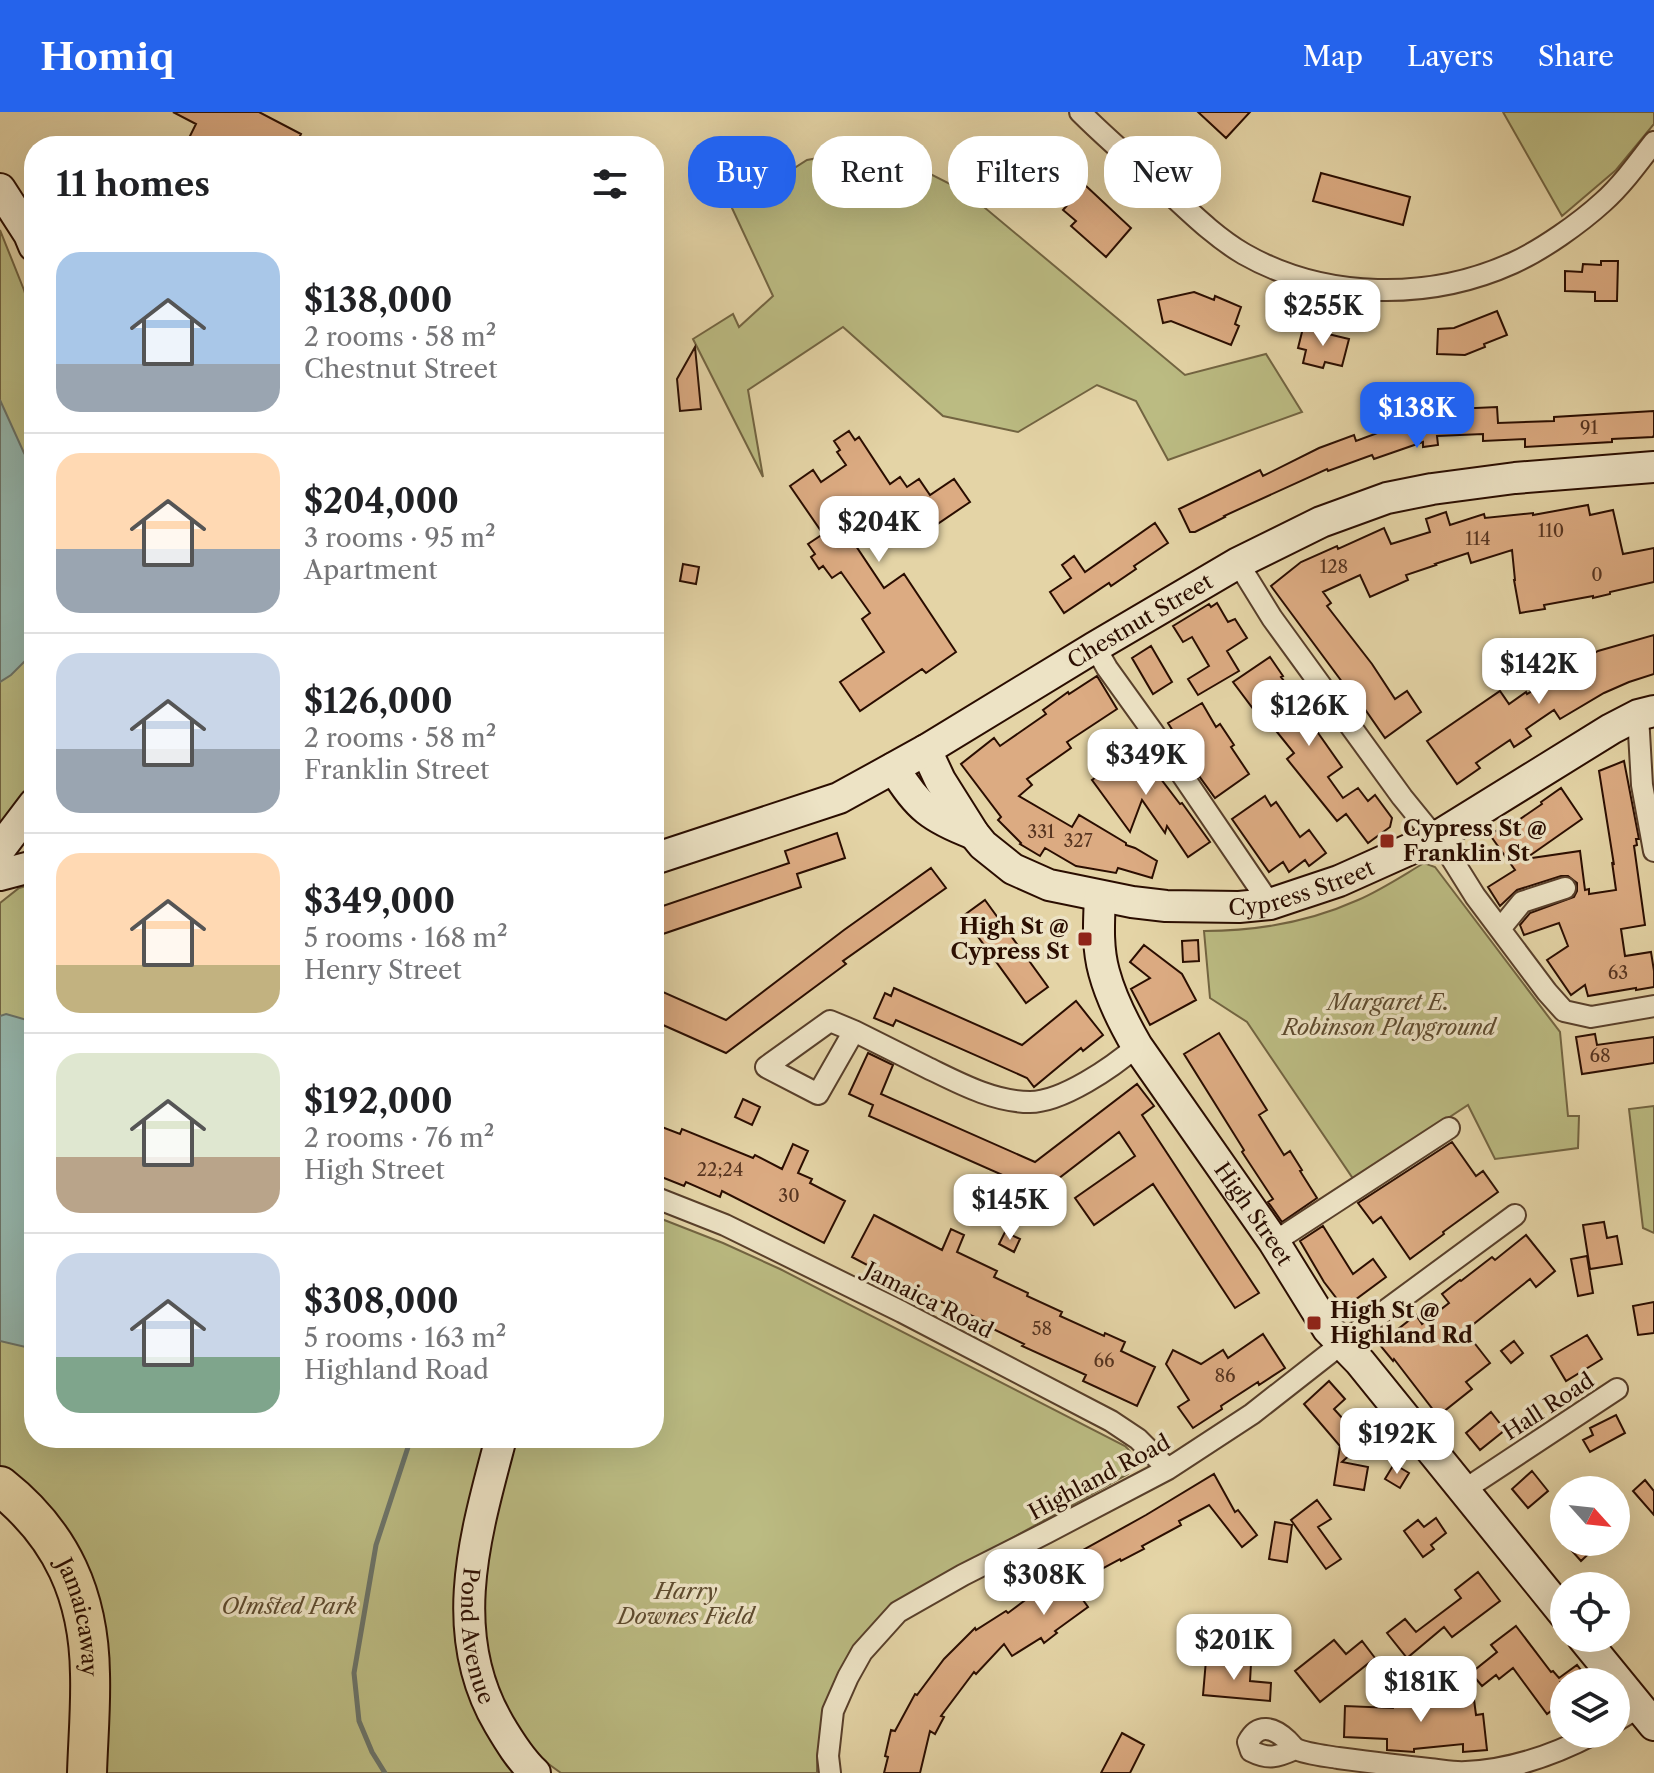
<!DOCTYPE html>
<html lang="en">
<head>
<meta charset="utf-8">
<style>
	body { margin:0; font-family:"Libre Caslon Text",serif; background:#f2f2f2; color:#202124; height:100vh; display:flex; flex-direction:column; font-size:30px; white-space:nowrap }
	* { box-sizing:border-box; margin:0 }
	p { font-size:26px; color:#757577 }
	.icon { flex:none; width:44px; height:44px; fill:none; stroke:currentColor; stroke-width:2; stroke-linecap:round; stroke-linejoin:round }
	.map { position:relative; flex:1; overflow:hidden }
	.drawer { position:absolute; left:24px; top:24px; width:640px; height:1312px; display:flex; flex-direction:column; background:#fff; border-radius:32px; box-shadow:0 8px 32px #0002 }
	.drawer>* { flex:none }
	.hud { position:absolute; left:688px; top:24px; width:760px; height:72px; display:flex; gap:16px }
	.needle { width:52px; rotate:117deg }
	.buttons { position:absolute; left:1550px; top:1364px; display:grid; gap:16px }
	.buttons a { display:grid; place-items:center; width:80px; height:80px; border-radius:50%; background:#fff; box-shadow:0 8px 32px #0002; font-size:40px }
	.price { position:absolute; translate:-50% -68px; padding:0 18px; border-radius:16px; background:#fff; color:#222; font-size:26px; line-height:52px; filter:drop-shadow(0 2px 4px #0008) }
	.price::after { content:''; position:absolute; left:50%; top:48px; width:24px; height:18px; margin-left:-12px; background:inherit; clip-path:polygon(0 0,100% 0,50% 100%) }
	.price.current { background:#2563eb; color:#fff }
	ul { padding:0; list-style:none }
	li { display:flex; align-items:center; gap:24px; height:200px; padding:0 32px }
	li+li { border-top:2px solid #e0e0e0 }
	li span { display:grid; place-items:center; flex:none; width:224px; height:160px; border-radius:24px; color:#555 }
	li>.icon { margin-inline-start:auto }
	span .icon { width:96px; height:96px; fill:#fffc; stroke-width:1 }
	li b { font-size:34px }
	h2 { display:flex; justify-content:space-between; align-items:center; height:96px; padding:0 32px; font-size:34px }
	.tag { padding:0 28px; border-radius:32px; background:#fff; box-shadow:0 8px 32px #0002; font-size:28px; line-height:72px }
	.tag.current { background:#2563eb; color:#fff }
	header { display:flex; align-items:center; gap:48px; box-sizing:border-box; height:112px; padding:0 40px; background:#2563eb; color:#fff }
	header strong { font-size:38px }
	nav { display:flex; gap:44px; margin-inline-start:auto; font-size:28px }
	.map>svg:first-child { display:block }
	.green { fill:#bbbb82; stroke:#726441; stroke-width:2 }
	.water { fill:#96b7ad; stroke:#6b7368; stroke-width:2 }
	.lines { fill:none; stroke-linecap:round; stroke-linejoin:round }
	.stream { stroke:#6b7368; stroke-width:5 }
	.building { fill:#dcab82; stroke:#2a0d00; stroke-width:2 }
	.street-casing { stroke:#583f2a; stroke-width:24 }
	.secondary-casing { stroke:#2a0d00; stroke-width:34 }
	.highway-casing { stroke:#2a0d00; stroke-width:42 }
	.street { stroke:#ede3c5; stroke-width:20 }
	.secondary { stroke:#ede3c5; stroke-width:30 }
	.highway { stroke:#e4d4a6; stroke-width:38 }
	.poi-dot { fill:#8f2418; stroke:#ede3c5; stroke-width:3 }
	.labels { text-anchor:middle; stroke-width:7; stroke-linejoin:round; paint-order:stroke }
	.number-label { font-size:18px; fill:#563420 }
	.street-label { font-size:22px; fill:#2a0d00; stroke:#ede3c5 }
	.poi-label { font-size:22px; font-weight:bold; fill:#2a0d00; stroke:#ede3c5; text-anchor:start }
	.park-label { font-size:22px; font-style:italic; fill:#5d4a2e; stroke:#ede3c5 }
</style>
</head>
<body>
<header>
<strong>Homiq</strong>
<nav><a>Map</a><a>Layers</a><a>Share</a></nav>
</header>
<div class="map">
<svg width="1654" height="1661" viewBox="0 0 1654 1661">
	<rect width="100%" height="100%" fill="#e4d4a6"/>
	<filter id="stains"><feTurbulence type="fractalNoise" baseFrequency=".0025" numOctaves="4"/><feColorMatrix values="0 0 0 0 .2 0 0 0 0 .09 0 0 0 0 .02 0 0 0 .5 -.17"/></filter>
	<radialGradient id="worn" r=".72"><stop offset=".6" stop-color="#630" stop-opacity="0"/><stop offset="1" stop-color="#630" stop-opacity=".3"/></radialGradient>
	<path class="green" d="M1503,0H1654V12L1616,58L1562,104Z
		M877,35L966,80L1185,263L1266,242L1302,300L1168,348L1136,289L1097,273L1018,320L943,304L843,215L748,278L763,365L693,227L733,202L739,215L773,184L732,96L807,48Z
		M0,118L24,178L34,210V666L0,715Z
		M1424,751L1435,755L1560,920L1568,1004H1579L1578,1036L1495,1047L1468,993L1354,1068L1247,910L1210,886L1204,819C1258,819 1309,810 1358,788C1381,778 1402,764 1424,751Z
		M34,772V1326H490L461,1453L520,1661H105L106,1544L0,1357V791L19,776Z
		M1654,994V1121L1643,1116L1629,997Z
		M654,1104L723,1131L780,1157L1125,1334C1135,1343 1135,1351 1128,1362L920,1477L823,1607L817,1646V1661H561L543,1648L527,1631L482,1557L479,1466L514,1326H654Z"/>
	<path class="water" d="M0,288L24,341L34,357V540L11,563L0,570Z
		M6,902L34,910V1237L0,1229V904Z"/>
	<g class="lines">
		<path class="stream" d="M385,1661L372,1640L359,1609L354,1561L376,1433L411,1326"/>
	</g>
	<path class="building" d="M173,0H259L301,22L295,34H185L196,12Z
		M1198,0H1250L1226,26Z
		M1321,61L1410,85L1403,113L1313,89Z
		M1085,73L1131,116L1106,145L1071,114L1076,109L1063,98Z
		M1601,149H1618L1617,189H1595V180L1565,179V159L1582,160L1583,152L1601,153Z
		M1194,180L1214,188L1215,184L1241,195L1235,212L1239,214L1231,233L1171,209L1163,211L1158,188Z
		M1497,199L1507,223L1484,232L1485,235L1465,243L1437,242L1438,217L1454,216Z
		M1303,216L1349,227L1342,254L1325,250L1323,256L1303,251L1306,238L1298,236Z
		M695,235L701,297L680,299L677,267Z
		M1497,295L1498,311L1554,309V305L1654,299V323L1653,325L1612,327V330L1525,335V327L1483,329V322L1437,324L1438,333L1423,335V330L1374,347L1372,343L1328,359L1327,357L1224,404L1225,405L1195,420H1190L1179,397L1260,358L1263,364L1319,336L1354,323L1356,329L1418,306V304L1453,297Z
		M849,319L855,328L859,325L890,372L900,365L907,375L919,367L930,383L954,367L970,390L911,430L882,388L856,406L861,414L848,422L884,476L904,462L956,540L926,561L922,557L860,599L840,570L884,540L862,507L870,501L841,460L832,466L823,454L819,457L811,445L815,442L808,432L823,422L790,374L813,358L821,370L846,353L837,340L840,338L834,329Z
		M1588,393L1590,403L1613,398L1623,442L1654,436V470L1610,480V482L1593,486V484L1544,493L1545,497L1520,501L1514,468H1515L1512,438L1471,451L1468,441L1435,452L1436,453L1406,463L1408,468L1370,485L1360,463L1323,480L1331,491L1327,494L1372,552L1395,587L1407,579L1421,600L1385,626L1362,593L1360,594L1271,474L1301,450L1337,434L1338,437L1384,416L1391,432L1430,420L1426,407L1446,400L1450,413L1484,402L1485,406L1533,401V403Z
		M1155,411L1168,431L1134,454L1136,457L1111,474L1109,471L1064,501L1050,480L1071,466L1062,453L1074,444L1085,460Z
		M683,452L699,455L696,472L680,469Z
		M1217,491L1228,510L1235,507L1247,526L1227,539L1239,559L1198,583L1188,567L1209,554L1192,525L1183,530L1173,514L1209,492L1211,495Z
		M1654,523V562L1629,570L1604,581L1560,607L1554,598L1526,617L1531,624L1514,635L1510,628L1476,651L1480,656L1457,672L1427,629L1500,579L1509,592L1526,580L1527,582L1598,539Z
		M1151,534L1172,570L1153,582L1132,546Z
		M1270,545L1283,564L1281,565L1320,615L1316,618L1342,655L1328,665L1343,686L1358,676L1368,689L1375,683L1392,706L1390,715L1368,731L1346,702L1337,709L1287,647L1294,641L1273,615L1269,618L1233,570Z
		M1097,564L1117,597L1067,630L1071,636L1027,667L1032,673L1019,684L1072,715L1079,703L1126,731V733L1135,736L1157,749L1152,766L1118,756L1116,761L1076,754L1045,736L1040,744L1020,732L1021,731L998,708L1001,705L961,652L994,626L1000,634L1046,602L1043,598L1068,580L1069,582Z
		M1202,591L1216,615L1220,612L1234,633L1231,635L1249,662L1215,686L1181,639L1184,637L1168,611Z
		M1132,629L1180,692L1182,691L1210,730L1188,745L1167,714L1165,721L1142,688L1130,720L1092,668L1102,661L1097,654Z
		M1624,649L1639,727H1636L1637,733L1634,734L1645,813L1621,817L1625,844L1651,840L1654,859V875L1636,878V876L1588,884L1585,873L1571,883L1547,848L1568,834L1559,811L1524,823L1520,813L1530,801L1574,785L1577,779V771L1568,764H1561L1517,778L1500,794L1488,775L1515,758L1490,723L1508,711L1510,714L1542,692L1541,690L1561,676L1582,707L1525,747L1580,739L1585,778L1589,777V782L1616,778L1612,750L1614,753L1599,659Z
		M1265,684L1271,694L1276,690L1300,725L1309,718L1326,741L1309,754L1305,748L1289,760L1283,750L1269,760L1232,707Z
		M837,721L845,746L797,762L801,775L654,825V797L789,751L785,739Z
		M931,756L946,776L843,849L846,852L726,941L654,909V876L726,908L844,818Z
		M985,788L1048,875L1026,891L963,804Z
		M1198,828L1199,849L1183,850L1182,829Z
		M1144,833L1182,862L1196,888L1150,913L1131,877L1150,866L1130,850Z
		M894,876L1022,933L1076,889L1103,923L1083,939L1081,936L1034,975L1027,966L896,908L893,914L874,906L885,881L891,884Z
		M1219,921L1267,998L1259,1003L1284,1043L1290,1039L1302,1058L1300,1059L1317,1086L1282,1110L1268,1090L1273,1087L1242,1040L1244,1038L1184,942Z
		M1595,922L1597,933L1654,925V951L1582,962L1576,925Z
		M868,941L893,953L881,982L1035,1050L1137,972L1154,994L1142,1003L1259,1181L1235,1196L1153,1072L1094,1113L1075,1086L1135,1044L1119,1020L1041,1080L869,1004L873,993L849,982Z
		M743,987L760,995L752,1013L735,1005Z
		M654,1012L680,1022L682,1017L753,1046L755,1043L782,1057L793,1032L808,1039L798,1061L812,1067L810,1071L845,1089L824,1131L722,1079L720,1085L686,1070L684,1074L654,1062Z
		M1452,1030L1476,1064L1483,1059L1498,1080L1443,1120L1444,1122L1410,1147L1381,1105L1373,1111L1358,1091Z
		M874,1103L942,1138L951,1117L964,1123L957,1140L997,1159L994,1165L1028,1181L1027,1184L1062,1200L1060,1204L1104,1224L1105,1221L1125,1230L1121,1239L1155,1255L1137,1294L1083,1269L1086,1263L1022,1234L1024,1232L987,1214L988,1211L907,1174L852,1145Z
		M1604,1110L1607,1126L1617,1124L1622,1152L1590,1157L1583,1113Z
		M1323,1114L1353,1162L1373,1147L1386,1165L1344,1196L1324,1170L1300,1129Z
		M1005,1120L1020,1127L1014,1140L999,1132Z
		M1526,1123L1555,1159L1536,1175L1530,1167L1465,1219L1490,1251L1466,1270L1472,1277L1438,1304L1394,1247L1393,1249L1379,1232L1416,1203L1422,1212L1449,1191L1442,1182L1460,1168L1461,1169L1492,1145L1495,1148Z
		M1587,1144L1593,1181L1578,1184L1571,1147Z
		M1654,1190V1221L1638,1223L1633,1194Z
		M1263,1222L1285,1256L1259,1273L1258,1270L1221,1294L1222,1297L1193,1316L1178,1295L1189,1288L1166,1252L1173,1238L1201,1252L1223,1238L1228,1246Z
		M1587,1223L1602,1247L1566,1269L1551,1244Z
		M1514,1229L1523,1241L1511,1251L1501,1239Z
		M1329,1269L1345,1287L1334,1297L1364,1330L1342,1350L1368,1355L1364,1378L1334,1373L1340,1334L1304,1292Z
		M1491,1300L1505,1318L1480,1338L1466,1321Z
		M1616,1303L1625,1321L1590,1340L1583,1328L1593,1323L1590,1316Z
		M1394,1352L1409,1361L1400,1376L1385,1367Z
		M1532,1359L1548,1379L1528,1396L1512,1377Z
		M1214,1362L1235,1400L1238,1398L1257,1423L1242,1435L1209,1393L1179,1409L1181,1413L1142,1434L1144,1437L1121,1449L1120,1447L1081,1468L1091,1482L1083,1488L1088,1495L1055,1519L1057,1521L1044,1531L1041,1526L1012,1544L1004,1532L976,1562L974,1560L941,1604L944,1605L935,1622L930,1619L920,1661H884L888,1645L885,1644L891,1618L895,1619L915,1582L917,1583L944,1547L975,1516L976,1518L1006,1499L1008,1501L1040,1477L1042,1480L1081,1451L1076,1442L1146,1403Z
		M1645,1368L1654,1379V1403L1633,1379Z
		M1317,1388L1331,1407L1318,1415L1341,1447L1326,1457L1291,1408Z
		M1436,1406L1446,1421L1431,1433L1434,1437L1423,1445L1404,1419L1418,1408L1424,1415Z
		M1275,1410L1292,1413L1287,1450L1269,1447Z
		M1564,1430H1601L1581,1449Z
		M1478,1460L1500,1489L1452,1525L1444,1515L1407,1546L1387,1521L1405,1507L1416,1520L1461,1486L1455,1478Z
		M1516,1514L1551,1560L1553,1559L1559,1566L1577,1553L1590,1570H1561L1564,1574V1589L1547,1602L1513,1556L1499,1567L1496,1563L1482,1574L1471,1561L1497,1540L1491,1533Z
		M1334,1528L1346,1542L1362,1529L1375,1546L1320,1590L1295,1559Z
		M1206,1548L1251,1552L1250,1569L1271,1571L1270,1589L1203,1583Z
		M1473,1580L1476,1603L1483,1602L1487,1638L1463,1640V1632L1414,1637V1640L1387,1638V1627L1344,1625L1345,1594L1393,1596L1394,1591L1422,1593L1421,1585Z
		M1122,1621L1144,1633L1130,1661H1101Z"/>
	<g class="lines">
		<g class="street-casing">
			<path id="street" d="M1080,0C1107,27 1136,52 1165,77C1190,100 1215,125 1244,142C1325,188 1429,189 1513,151C1542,138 1580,111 1603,90C1622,73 1638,51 1654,30
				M1238,451L1272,506L1402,685L1450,744L1475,784L1547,880L1564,899L1591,905L1654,894
				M1095,535L1107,556L1153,620L1270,792
				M1638,603L1642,673L1654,739
				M1500,817L1522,790L1565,776
				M830,909L854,919L818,982L766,955Z
				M854,919C878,931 902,943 926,955C957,970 993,990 1030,990C1062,990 1113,955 1137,934
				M654,1085L725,1113L902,1200L1111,1309L1138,1327L1168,1357
				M1274,1130L1449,1016
				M1464,1378L1617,1277
				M1616,1609L1639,1595
				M1295,1637C1277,1645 1269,1648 1251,1639L1248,1630C1258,1611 1273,1615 1287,1628C1289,1630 1294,1636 1296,1637C1306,1642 1327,1644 1338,1646C1368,1650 1399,1654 1429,1657C1441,1658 1454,1661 1466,1660C1512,1658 1554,1643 1594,1622
				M830,1661L828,1644L833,1599L848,1565L862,1540L898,1500L963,1463L1046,1421L1168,1357L1252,1302L1363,1215L1515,1103"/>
		</g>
		<g class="secondary-casing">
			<g id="secondary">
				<path d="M0,77L29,122L34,134"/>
				<path id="s1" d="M926,638L940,668L974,722L983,733L1013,757L1049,773L1132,790L1166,794L1239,795L1270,792L1339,769L1435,726L1611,617L1638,603L1654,599"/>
				<path d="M894,656C917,695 932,706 974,722"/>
				<path d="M0,737L34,692"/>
				<path id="s2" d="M654,747L839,686L926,638L1095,535L1238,451L1321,410L1387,386L1432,377L1515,366L1654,355"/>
				<path d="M0,763L34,754"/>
				<path id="s3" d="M1100,784C1099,809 1097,835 1104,860C1111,886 1123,910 1137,934L1274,1130L1328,1217L1360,1250L1564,1502"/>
				<path id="s4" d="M501,1326C476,1421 445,1520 499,1612C509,1629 520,1647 535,1661"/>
				<path d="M1583,1526L1654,1613"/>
			</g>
		</g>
		<g class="highway-casing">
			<g id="highway">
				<path id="s5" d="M0,1374C62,1423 89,1484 90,1562C91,1595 88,1628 87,1661"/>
			</g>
		</g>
		<use href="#street" class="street"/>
		<use href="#secondary" class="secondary"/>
		<use href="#highway" class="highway"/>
	</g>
	<g class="poi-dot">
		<rect x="1379" y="721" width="16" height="16" rx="4"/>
		<rect x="1077" y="819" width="16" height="16" rx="4"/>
		<rect x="1306" y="1203" width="16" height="16" rx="4"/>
	</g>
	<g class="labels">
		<g class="number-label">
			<text x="1589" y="322">91</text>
			<text x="1551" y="425">110</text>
			<text x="1478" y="433">114</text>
			<text x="1334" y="461">128</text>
			<text x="1597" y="469">0</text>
			<text x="1041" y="726">331</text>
			<text x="1078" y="735">327</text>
			<text x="1618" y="867">63</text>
			<text x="1600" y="950">68</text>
			<text x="720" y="1064">22;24</text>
			<text x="789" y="1090">30</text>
			<text x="1042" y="1223">58</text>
			<text x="1104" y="1255">66</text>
			<text x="1225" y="1270">86</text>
		</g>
		<g class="street-label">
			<text dy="8" stroke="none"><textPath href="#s2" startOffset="544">Chestnut Street</textPath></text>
			<text dy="8" stroke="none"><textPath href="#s1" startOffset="446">Cypress Street</textPath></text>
			<text dy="8" stroke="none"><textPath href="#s3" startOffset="362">High Street</textPath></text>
			<text transform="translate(929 1188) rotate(27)" y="8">Jamaica Road</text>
			<text transform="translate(1548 1294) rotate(-33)" y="8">Hall Road</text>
			<text transform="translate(1099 1365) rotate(-28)" y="8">Highland Road</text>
			<text dy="8" stroke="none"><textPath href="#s5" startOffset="158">Jamaicaway</textPath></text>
			<text dy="8" stroke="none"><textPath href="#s4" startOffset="202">Pond Avenue</textPath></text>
		</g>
		<g class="poi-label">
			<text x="1403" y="724">Cypress St @<tspan x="1403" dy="25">Franklin St</tspan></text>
			<text x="1069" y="822" text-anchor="end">High St @<tspan x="1069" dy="25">Cypress St</tspan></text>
			<text x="1330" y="1206">High St @<tspan x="1330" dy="25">Highland Rd</tspan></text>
		</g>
		<g class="park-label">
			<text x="1389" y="898">Margaret E.<tspan x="1389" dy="25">Robinson Playground</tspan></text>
			<text x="686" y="1487">Harry<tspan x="686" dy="25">Downes Field</tspan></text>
			<text x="289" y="1502">Olmsted Park</text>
		</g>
	</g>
	<rect width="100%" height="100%" filter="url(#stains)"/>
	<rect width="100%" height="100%" fill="url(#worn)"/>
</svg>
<div class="buttons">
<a><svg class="needle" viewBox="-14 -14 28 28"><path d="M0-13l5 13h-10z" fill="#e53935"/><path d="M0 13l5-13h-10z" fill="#757577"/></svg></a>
<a><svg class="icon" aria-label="locate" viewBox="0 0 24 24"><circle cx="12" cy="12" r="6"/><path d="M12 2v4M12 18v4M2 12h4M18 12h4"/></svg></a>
<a><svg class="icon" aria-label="layers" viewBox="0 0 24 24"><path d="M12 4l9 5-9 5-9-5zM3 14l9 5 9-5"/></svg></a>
</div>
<b class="price" style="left:1323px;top:236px">$255K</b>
<b class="price current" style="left:1417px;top:338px">$138K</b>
<b class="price" style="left:879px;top:452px">$204K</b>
<b class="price" style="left:1539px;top:594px">$142K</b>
<b class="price" style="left:1309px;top:636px">$126K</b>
<b class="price" style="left:1146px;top:685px">$349K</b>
<b class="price" style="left:1010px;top:1130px">$145K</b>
<b class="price" style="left:1397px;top:1364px">$192K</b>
<b class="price" style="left:1044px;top:1505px">$308K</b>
<b class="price" style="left:1234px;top:1570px">$201K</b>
<b class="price" style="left:1421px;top:1612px">$181K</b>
<div class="hud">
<a class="tag current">Buy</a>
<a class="tag">Rent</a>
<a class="tag">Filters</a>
<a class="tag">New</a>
</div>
<section class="drawer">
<h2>11 homes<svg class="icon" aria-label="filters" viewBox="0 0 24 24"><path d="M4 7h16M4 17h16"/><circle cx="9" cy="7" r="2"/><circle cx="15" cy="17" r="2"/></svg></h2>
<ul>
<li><span style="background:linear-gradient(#a9c7e8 70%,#9aa5b1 0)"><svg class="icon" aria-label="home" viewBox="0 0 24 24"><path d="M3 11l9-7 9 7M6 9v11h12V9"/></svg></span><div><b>$138,000</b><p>2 rooms · 58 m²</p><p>Chestnut Street</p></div></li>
<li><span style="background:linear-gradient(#ffd9b3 60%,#9aa5b1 0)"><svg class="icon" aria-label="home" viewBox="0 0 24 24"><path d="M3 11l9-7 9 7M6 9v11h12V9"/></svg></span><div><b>$204,000</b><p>3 rooms · 95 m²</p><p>Apartment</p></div></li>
<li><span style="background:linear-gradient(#c9d6e8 60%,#9aa5b1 0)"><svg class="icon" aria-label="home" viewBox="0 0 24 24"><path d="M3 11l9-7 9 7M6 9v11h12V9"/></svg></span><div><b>$126,000</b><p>2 rooms · 58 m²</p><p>Franklin Street</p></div></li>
<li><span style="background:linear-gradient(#ffd9b3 70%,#c2b280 0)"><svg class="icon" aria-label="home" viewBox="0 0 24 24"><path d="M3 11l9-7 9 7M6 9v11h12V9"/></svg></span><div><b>$349,000</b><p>5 rooms · 168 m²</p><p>Henry Street</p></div></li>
<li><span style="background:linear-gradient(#dfe7d0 65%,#b9a48a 0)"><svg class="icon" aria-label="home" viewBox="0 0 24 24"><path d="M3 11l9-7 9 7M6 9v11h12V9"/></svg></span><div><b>$192,000</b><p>2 rooms · 76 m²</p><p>High Street</p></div></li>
<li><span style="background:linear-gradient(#c9d6e8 65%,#7fa58c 0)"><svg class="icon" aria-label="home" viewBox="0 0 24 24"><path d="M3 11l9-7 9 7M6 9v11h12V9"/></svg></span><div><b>$308,000</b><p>5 rooms · 163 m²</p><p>Highland Road</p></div></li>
</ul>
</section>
</div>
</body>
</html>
